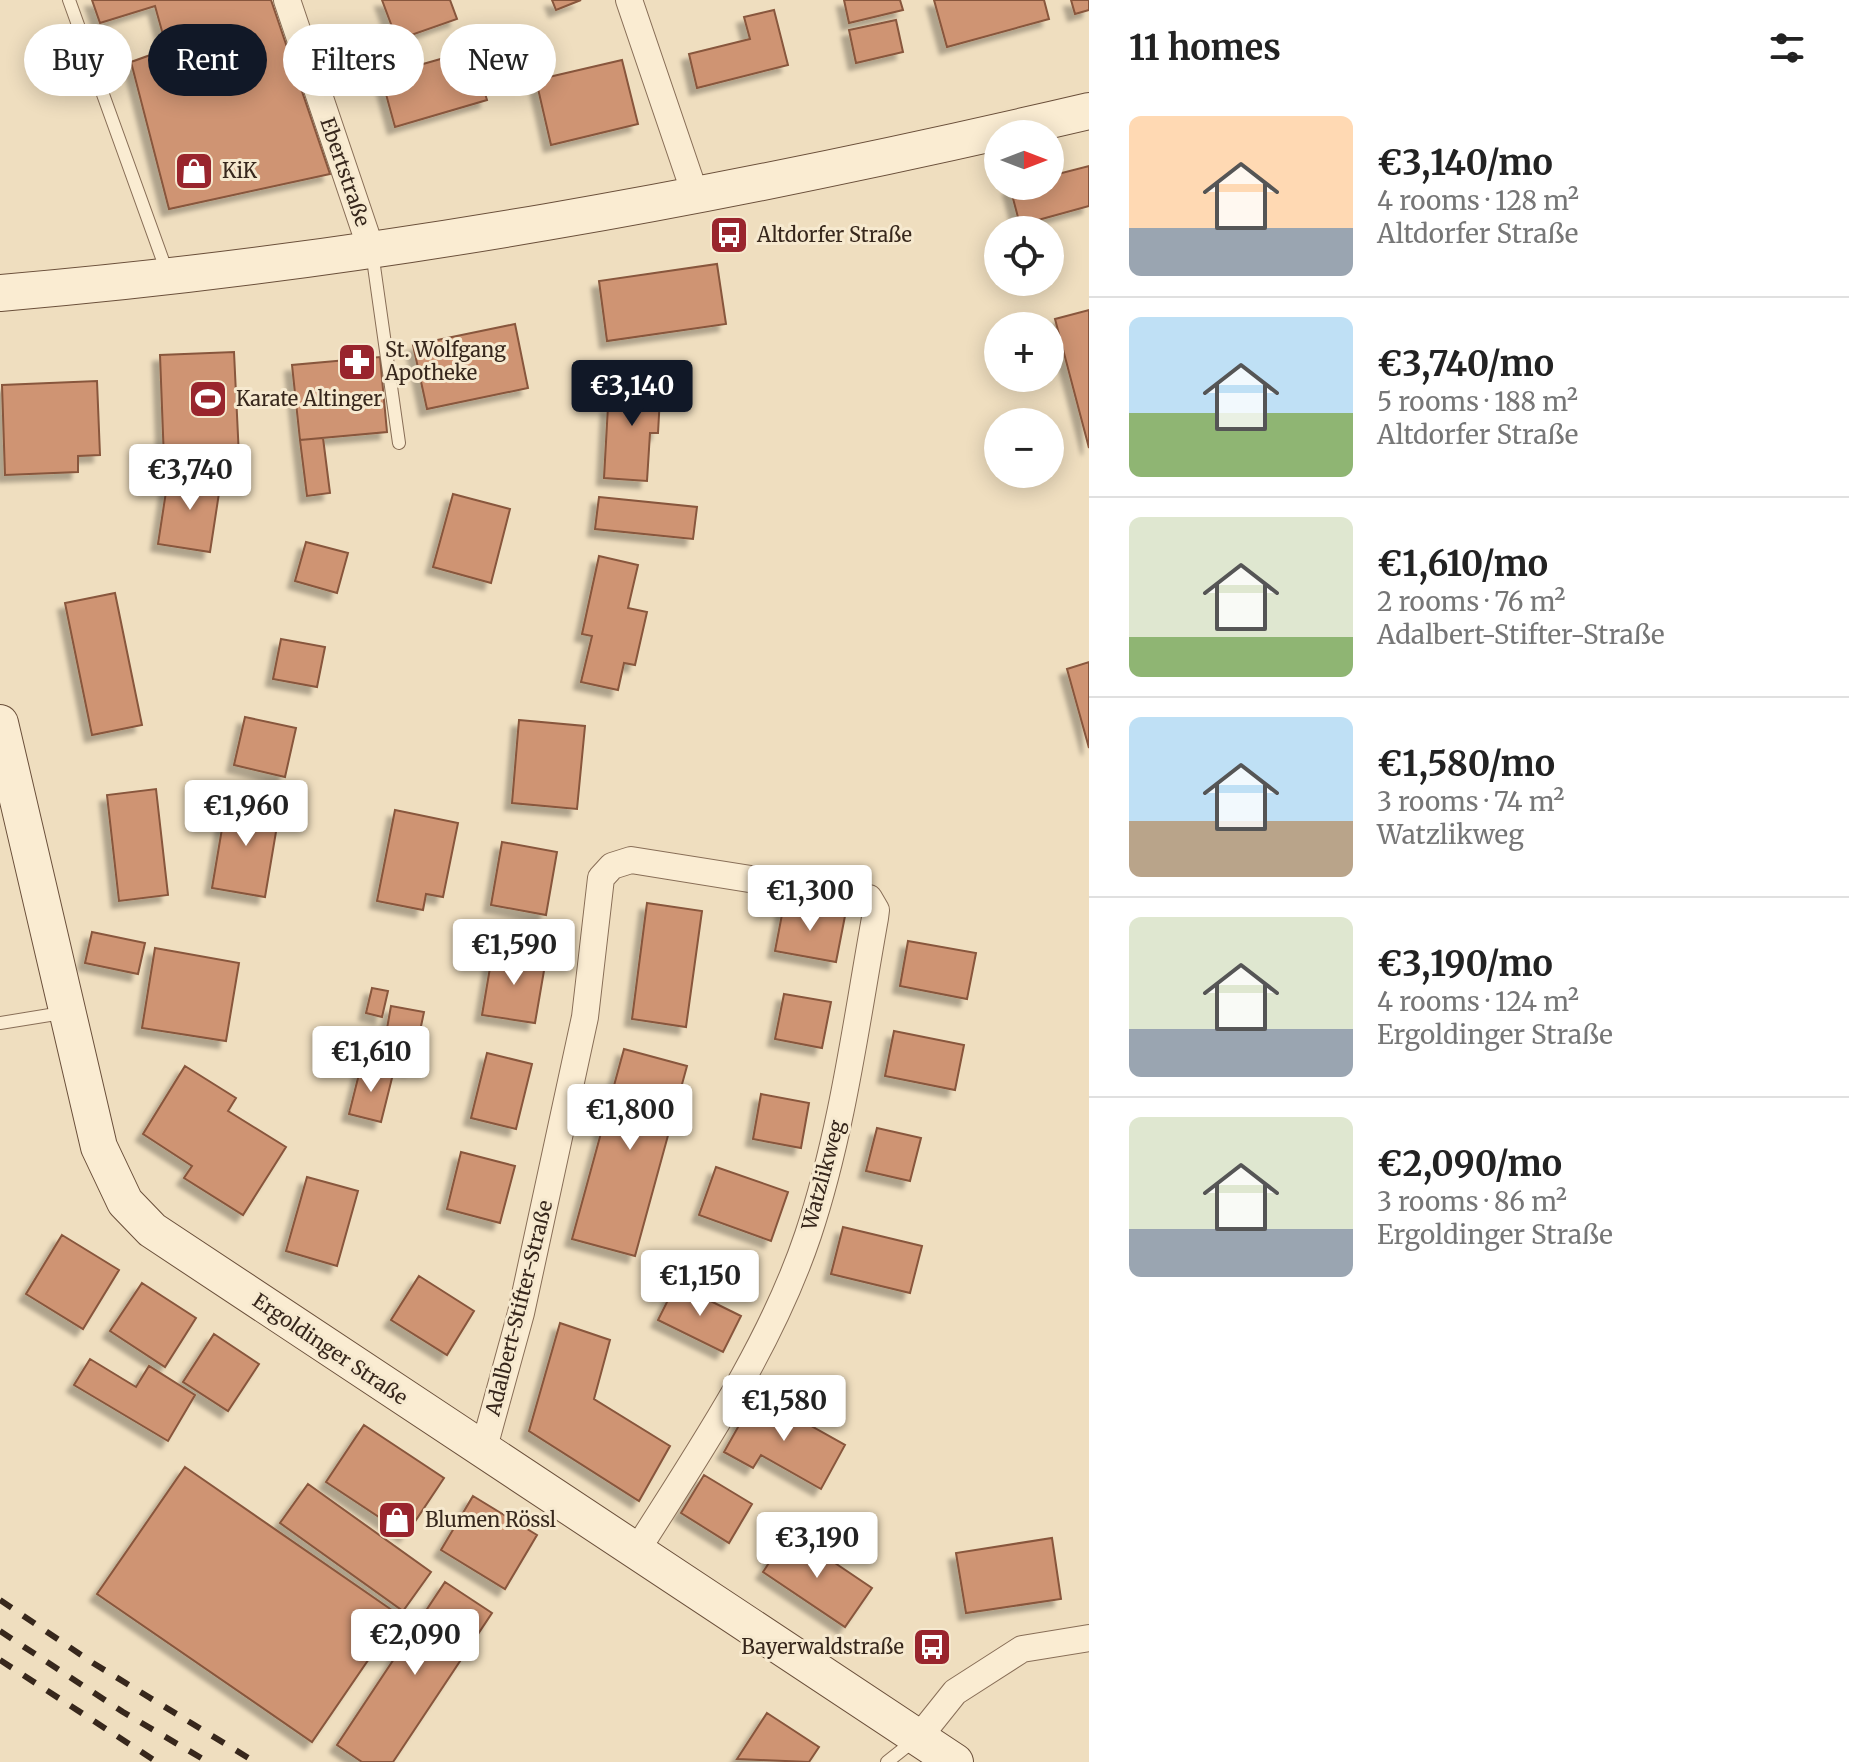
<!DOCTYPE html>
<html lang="en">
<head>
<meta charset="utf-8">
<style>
	body { margin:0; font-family:Merriweather,serif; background:#f2f2f2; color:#222; height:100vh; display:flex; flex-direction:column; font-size:30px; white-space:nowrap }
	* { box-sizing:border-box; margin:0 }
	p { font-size:26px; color:#767676 }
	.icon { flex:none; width:44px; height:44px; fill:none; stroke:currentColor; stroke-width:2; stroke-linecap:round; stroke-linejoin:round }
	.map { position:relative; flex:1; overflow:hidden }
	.side { display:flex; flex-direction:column; background:#fff; width:760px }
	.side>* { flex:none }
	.guide { position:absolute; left:24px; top:24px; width:760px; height:72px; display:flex; gap:16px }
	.needle { width:52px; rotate:90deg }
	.tools { position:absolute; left:984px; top:120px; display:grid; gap:16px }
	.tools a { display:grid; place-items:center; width:80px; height:80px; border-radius:50%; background:#fff; box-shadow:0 4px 20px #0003; font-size:40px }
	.price { position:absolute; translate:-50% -68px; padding:0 18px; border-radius:8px; background:#fff; color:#222; font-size:26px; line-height:52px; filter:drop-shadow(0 2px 4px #0008) }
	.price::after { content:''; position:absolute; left:50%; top:48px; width:24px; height:18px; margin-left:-12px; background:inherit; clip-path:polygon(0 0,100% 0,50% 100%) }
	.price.active { background:#111827; color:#fff }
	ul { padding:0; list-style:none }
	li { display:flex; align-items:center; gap:24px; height:200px; padding:0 40px }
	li+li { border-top:2px solid #e0e0e0 }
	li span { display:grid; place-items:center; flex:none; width:224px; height:160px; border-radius:12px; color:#555 }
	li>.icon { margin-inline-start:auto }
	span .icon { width:96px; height:96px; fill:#fffc; stroke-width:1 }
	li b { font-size:34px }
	h2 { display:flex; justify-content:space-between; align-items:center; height:96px; padding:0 40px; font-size:34px }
	.tag { padding:0 28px; border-radius:36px; background:#fff; box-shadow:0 4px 20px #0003; font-size:28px; line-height:72px }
	.tag.active { background:#111827; color:#fff }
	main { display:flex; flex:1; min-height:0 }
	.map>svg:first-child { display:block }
	.building { fill:#cf9473; stroke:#88563c; stroke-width:2; filter:url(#shadow) }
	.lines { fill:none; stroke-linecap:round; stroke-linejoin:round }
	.service-casing { stroke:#886e57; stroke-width:14 }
	.minor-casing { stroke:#886e57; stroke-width:28 }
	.secondary-casing { stroke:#6a4f3a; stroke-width:38 }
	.service { stroke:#faecd2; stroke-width:12 }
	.minor { stroke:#faecd2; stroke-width:26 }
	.secondary { stroke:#faecd2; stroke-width:36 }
	.rail { stroke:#37271c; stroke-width:6; stroke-dasharray:14 14; stroke-linecap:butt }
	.labels { text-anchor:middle; stroke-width:6; stroke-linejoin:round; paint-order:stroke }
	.poi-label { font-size:20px; fill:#37271c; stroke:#f6e9cf; text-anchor:start }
	.street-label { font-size:20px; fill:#37271c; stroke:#f6e9cf }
</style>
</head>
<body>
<main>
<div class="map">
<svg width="1089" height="1762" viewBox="0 0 1089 1762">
	<defs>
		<filter id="shadow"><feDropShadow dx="-7" dy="7" stdDeviation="2" flood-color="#0004"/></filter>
	</defs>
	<rect width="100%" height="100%" fill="#efdebf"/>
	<path class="building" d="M92,0H271L330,174L169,209L131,62L167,49L155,6L100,23Z
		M382,0H450L457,19L397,40Z
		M552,0H581L556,10Z
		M844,0H900L903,10L849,23Z
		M934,0H1044L1049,19L947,47Z
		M1071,0H1089V10L1075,14Z
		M774,10L788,65L697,88L689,54L750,39L744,17Z
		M896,20L903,52L856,63L849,30Z
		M472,50L487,100L395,127L381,76Z
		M622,60L638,124L551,145L536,80Z
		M1089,166V206L1020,225L1010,187L1050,186V176Z
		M717,264L726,324L607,341L599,281Z
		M1089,310V448L1055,319Z
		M515,324L528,388L427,409L413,345Z
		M234,352L239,457L164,460L160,355Z
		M380,357L387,432L300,440L292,365Z
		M618,376L661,379L658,433H650L647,481L604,478L608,406L616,407Z
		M97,381L100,455L78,456V472L5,475L2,385Z
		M323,438L330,493L307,496L300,440Z
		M169,472L221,480L210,552L158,544Z
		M453,494L510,509L491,583L433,567Z
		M599,497L697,507L693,539L595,529Z
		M306,542L348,553L337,593L295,581Z
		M599,556L638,565L628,608L647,612L635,665L624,663L618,690L581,682L592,636L582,634Z
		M115,593L142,725L92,735L65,603Z
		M281,639L325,647L317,687L273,679Z
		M1089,662V748L1067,669Z
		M245,717L296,728L285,777L234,765Z
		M519,720L585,726L577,809L512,803Z
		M156,789L168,895L119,901L107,795Z
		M227,799L280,808L265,897L212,888Z
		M395,810L458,823L443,897L426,894L423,910L377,901Z
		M502,842L557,852L546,915L491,905Z
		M647,903L702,911L686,1027L632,1019Z
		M784,904L845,916L836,962L775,951Z
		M92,932L145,943L138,974L85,963Z
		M908,941L976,953L967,999L900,986Z
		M155,948L239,963L226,1041L142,1028Z
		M493,950L546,959L535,1023L482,1015Z
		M372,988L388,991L382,1017L366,1013Z
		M784,994L831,1002L822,1048L775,1039Z
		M391,1006L424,1012L412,1069L381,1062Z
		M894,1031L964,1045L955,1090L885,1076Z
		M624,1049L687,1066L635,1256L572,1239Z
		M487,1053L532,1064L516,1129L471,1118Z
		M185,1066L236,1098L228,1111L286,1147L243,1215L184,1178L192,1166L143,1134Z
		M361,1066L393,1074L381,1122L349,1114Z
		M761,1094L809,1103L801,1148L753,1139Z
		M877,1128L921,1138L910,1181L866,1171Z
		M461,1152L515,1166L500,1223L447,1209Z
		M716,1167L788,1192L771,1241L699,1215Z
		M307,1177L358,1191L337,1266L286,1251Z
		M843,1227L922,1246L910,1293L831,1274Z
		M62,1235L119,1270L83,1329L26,1294Z
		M419,1276L474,1311L447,1355L391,1320Z
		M142,1283L196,1318L165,1367L110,1331Z
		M676,1284L741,1316L723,1352L658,1320Z
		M560,1323L610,1340L594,1399L670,1446L639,1501L529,1431Z
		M214,1334L259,1364L228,1411L183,1382Z
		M90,1359L136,1387L149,1366L195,1395L168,1441L74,1385Z
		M756,1395L845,1445L821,1489L761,1455L753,1468L724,1452Z
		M364,1425L444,1478L406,1535L326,1482Z
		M185,1467L399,1615L312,1742L97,1594Z
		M704,1475L752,1504L729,1543L681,1513Z
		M308,1484L431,1572L403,1611L280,1523Z
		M473,1496L537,1535L505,1589L441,1550Z
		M789,1532L872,1588L845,1627L763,1572Z
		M1052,1538L1061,1599L966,1613L956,1553Z
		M445,1582L492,1613L393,1762H362L337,1745Z
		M767,1713L819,1747L809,1762L737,1759Z"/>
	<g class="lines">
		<g class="service-casing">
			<path id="service" d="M69,0L167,272
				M372,252L399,443
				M0,1023L62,1013
				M887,1762L916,1739"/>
		</g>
		<g class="minor-casing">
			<path id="minor" d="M287,0L372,252
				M629,0L695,194
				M483,1451L521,1313L585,1017L601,878L612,866L631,860L869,898L876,910L875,918C856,1024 842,1133 808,1235C770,1348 700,1450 637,1550
				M919,1737L955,1692L1022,1649L1089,1638"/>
		</g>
		<g class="secondary-casing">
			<path id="secondary" d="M0,293C367,262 730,195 1089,111
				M0,723L99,1147L125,1202L152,1230L955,1762"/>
		</g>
		<use href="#service" class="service"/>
		<use href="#minor" class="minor"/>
		<use href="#secondary" class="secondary"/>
		<path class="rail" d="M0,1600L93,1663L255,1762
			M0,1631L123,1712L208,1762
			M0,1660L157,1762"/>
	</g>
	<defs>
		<g id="shop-square" transform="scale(2)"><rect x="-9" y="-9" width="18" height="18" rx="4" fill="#99252d" stroke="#f6e9cf"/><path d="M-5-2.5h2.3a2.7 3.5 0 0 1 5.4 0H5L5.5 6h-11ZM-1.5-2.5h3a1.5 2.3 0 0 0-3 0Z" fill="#fff"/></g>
		<g id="bus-square" transform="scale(2)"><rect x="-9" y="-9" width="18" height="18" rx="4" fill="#99252d" stroke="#f6e9cf"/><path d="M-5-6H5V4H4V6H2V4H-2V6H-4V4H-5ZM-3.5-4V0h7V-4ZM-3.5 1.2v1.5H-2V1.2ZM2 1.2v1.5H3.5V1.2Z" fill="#fff"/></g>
		<g id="pharmacy-square" transform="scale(2)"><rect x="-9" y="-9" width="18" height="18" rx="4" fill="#99252d" stroke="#f6e9cf"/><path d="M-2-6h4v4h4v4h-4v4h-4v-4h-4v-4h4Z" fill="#fff"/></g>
		<g id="stadium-square" transform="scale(2)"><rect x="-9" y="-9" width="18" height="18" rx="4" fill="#99252d" stroke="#f6e9cf"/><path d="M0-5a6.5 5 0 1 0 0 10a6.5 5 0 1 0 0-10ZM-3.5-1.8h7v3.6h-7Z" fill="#fff"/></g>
	</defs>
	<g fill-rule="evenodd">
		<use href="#shop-square" x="194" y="171"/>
		<use href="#bus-square" x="729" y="235"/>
		<use href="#pharmacy-square" x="357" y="362"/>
		<use href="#stadium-square" x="208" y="399"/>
		<use href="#shop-square" x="397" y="1520"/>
		<use href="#bus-square" x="932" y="1647"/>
	</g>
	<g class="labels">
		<g class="poi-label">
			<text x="222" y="178">KiK</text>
			<text x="757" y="242">Altdorfer Straße</text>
			<text x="385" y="357">St. Wolfgang<tspan x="385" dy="23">Apotheke</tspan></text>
			<text x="236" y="406">Karate Altinger</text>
			<text x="425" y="1527">Blumen Rössl</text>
			<text x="904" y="1654" text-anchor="end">Bayerwaldstraße</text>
		</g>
		<g class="street-label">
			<text transform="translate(345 172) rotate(71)" y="7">Ebertstraße</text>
			<text transform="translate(823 1175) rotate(-75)" y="7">Watzlikweg</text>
			<text transform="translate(519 1308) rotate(-76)" y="7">Adalbert-Stifter-Straße</text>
			<text transform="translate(330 1349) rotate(34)" y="7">Ergoldinger Straße</text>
		</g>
	</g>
</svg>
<div class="tools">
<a><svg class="needle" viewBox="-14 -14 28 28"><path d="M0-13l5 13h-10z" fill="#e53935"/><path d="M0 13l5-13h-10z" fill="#767676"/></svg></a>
<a><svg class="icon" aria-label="locate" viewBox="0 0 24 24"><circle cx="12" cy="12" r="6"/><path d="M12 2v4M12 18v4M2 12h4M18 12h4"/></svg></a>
<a>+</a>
<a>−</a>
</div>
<b class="price active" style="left:632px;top:428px">€3,140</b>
<b class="price" style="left:190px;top:512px">€3,740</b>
<b class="price" style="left:246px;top:848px">€1,960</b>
<b class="price" style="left:810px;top:933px">€1,300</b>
<b class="price" style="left:514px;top:987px">€1,590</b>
<b class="price" style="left:371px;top:1094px">€1,610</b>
<b class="price" style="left:630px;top:1152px">€1,800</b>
<b class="price" style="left:700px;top:1318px">€1,150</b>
<b class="price" style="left:784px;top:1443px">€1,580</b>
<b class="price" style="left:817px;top:1580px">€3,190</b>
<b class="price" style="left:415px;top:1677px">€2,090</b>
<div class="guide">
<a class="tag">Buy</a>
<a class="tag active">Rent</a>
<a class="tag">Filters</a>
<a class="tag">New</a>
</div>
</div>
<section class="side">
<h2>11 homes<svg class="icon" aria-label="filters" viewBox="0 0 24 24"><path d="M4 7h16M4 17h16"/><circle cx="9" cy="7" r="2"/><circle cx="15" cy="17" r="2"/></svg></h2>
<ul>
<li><span style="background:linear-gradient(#ffd9b3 70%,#9aa5b1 0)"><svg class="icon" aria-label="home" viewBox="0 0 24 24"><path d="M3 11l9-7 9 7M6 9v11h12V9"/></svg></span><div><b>€3,140/mo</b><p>4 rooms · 128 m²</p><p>Altdorfer Straße</p></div></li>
<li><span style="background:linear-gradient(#bfe0f5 60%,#8fb573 0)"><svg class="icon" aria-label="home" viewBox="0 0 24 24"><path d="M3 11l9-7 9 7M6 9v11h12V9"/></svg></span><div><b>€3,740/mo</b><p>5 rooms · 188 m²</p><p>Altdorfer Straße</p></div></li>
<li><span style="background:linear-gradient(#dfe7d0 75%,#8fb573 0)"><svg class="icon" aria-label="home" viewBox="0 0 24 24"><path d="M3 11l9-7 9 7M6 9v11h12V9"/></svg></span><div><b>€1,610/mo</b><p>2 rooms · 76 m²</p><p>Adalbert-Stifter-Straße</p></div></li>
<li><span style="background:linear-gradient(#bfe0f5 65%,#b9a48a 0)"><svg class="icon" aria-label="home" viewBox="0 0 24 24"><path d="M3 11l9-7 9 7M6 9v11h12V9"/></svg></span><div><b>€1,580/mo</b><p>3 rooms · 74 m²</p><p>Watzlikweg</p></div></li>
<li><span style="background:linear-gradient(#dfe7d0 70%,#9aa5b1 0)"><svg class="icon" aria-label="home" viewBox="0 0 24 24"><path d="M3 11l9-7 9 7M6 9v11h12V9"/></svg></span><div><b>€3,190/mo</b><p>4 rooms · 124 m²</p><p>Ergoldinger Straße</p></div></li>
<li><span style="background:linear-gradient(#dfe7d0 70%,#9aa5b1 0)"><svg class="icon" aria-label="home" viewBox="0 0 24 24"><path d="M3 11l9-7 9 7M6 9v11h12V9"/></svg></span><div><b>€2,090/mo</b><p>3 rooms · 86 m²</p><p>Ergoldinger Straße</p></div></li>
</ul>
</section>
</main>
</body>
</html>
